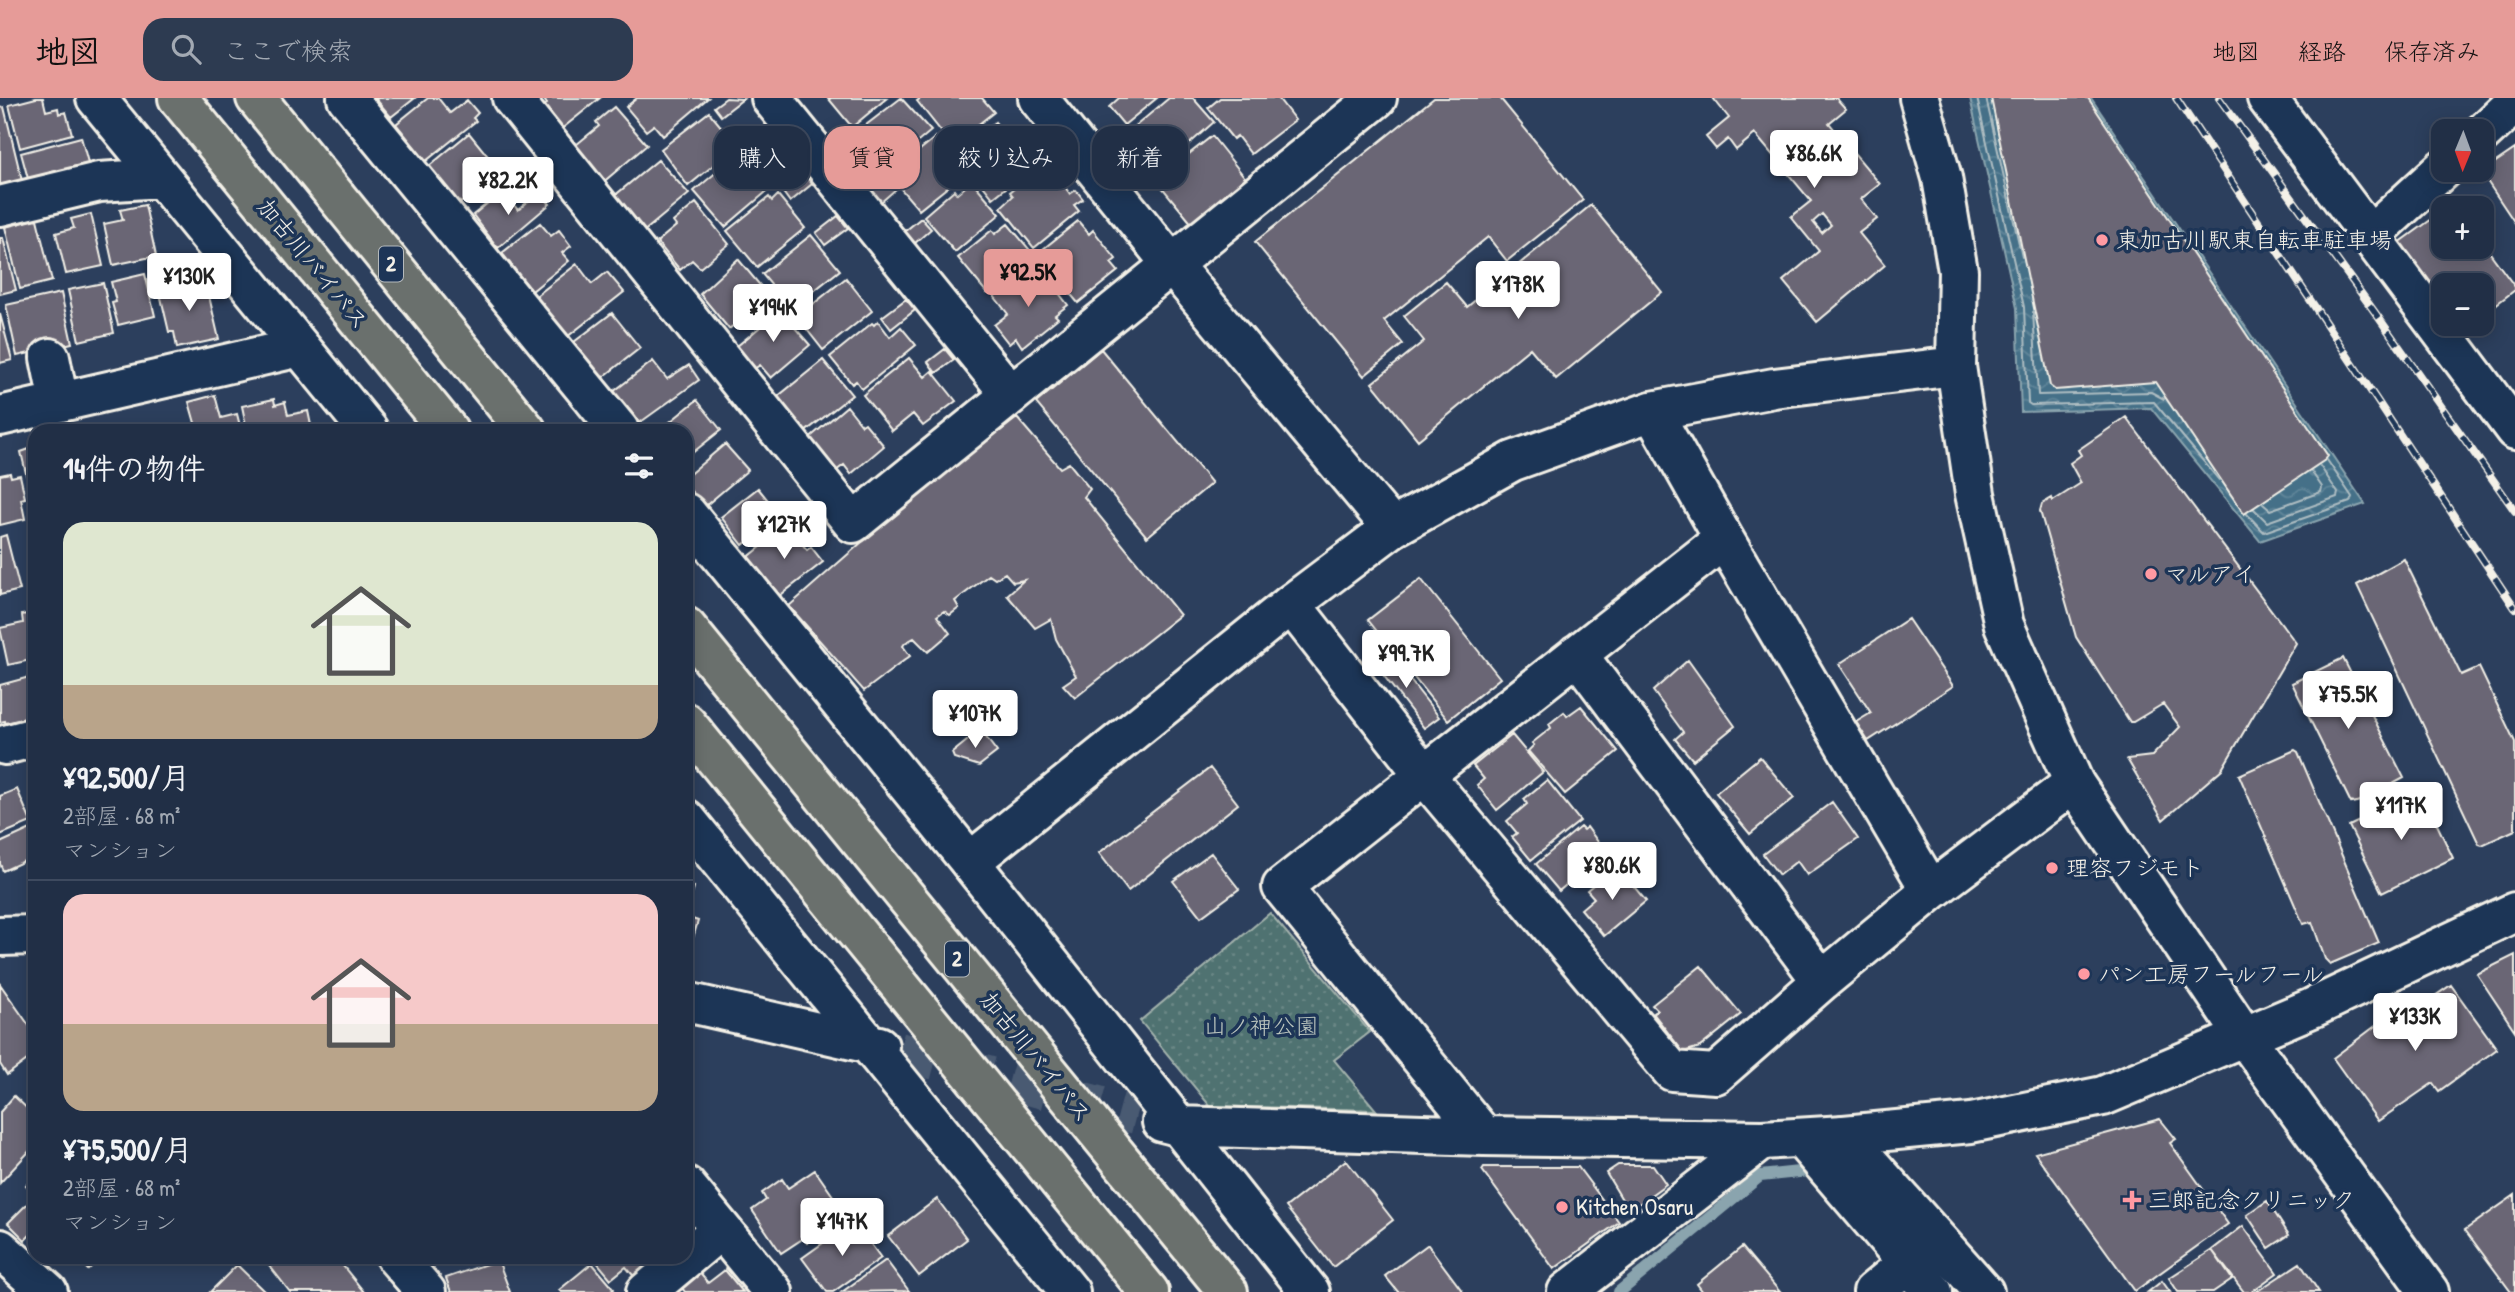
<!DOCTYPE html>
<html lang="ja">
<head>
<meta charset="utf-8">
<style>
	body { margin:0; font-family:"Patrick Hand","Klee One",sans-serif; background:#2d3b51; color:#f1f3f6; height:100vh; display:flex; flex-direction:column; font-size:26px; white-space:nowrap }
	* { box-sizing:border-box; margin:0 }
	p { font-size:23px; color:#a2a9b3 }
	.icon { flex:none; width:38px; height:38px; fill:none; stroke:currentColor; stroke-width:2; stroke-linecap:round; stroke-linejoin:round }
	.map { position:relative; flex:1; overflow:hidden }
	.panel { position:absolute; left:28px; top:326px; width:665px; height:840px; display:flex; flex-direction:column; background:#212f46; border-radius:21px; box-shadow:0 4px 18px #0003,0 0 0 2px #3e4a5f }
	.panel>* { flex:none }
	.hud { position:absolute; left:714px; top:28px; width:665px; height:63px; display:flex; gap:14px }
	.needle { width:46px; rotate:181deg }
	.buttons { position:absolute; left:2431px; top:21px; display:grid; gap:14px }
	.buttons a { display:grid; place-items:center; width:63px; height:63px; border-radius:14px; background:#212f46; box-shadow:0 4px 18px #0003,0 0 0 2px #3e4a5f; font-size:35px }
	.price { position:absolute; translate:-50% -60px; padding:0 16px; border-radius:7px; background:#fff; color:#222; font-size:23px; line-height:46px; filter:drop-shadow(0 2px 4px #0008) }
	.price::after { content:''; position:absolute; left:50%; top:42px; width:21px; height:16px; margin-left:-10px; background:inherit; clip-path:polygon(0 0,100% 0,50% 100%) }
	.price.on { background:#e69b98; color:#111 }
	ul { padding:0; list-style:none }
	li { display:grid; align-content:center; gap:14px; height:371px; padding:0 35px }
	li+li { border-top:2px solid #3e4a5f }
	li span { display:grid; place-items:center; height:217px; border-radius:21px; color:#555 }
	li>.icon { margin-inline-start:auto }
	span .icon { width:126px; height:126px; fill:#fffc; stroke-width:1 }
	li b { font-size:30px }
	h2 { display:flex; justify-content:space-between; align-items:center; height:84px; padding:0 35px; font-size:30px }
	.chip { padding:0 24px; border-radius:21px; background:#212f46; box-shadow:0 4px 18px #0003,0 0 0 2px #3e4a5f; font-size:24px; line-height:63px }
	.chip.on { background:#e69b98; color:#111 }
	header { display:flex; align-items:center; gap:42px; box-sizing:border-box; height:98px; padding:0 35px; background:#e69b98; color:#111 }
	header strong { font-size:33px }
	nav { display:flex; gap:38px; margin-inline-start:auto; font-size:24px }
	.search { width:490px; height:63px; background:#2d3b51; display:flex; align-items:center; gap:18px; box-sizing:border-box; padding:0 24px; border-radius:21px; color:#a2a9b3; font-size:26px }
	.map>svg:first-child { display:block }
	.green { fill:url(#green-dots); stroke:#a2b2ac; stroke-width:2 }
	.water { fill:url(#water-waves); stroke:#8aa4ae; stroke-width:2 }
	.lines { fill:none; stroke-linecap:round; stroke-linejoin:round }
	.shore { stroke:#aebdc2; stroke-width:2 }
	.stream { stroke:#8aa4ae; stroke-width:12 }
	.building { fill:#6a6675; stroke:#f4f1e8; stroke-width:2; fill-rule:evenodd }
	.minor-tunnel { stroke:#4a5a72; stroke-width:38; stroke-dasharray:38 19; stroke-linecap:butt }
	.minor-casing { stroke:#f4f1e8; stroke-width:44 }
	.tertiary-casing { stroke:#f4f1e8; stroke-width:44 }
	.motorway-casing { stroke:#f4f1e8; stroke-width:44 }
	.minor { stroke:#1d3557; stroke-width:38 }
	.tertiary { stroke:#1d3557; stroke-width:38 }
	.motorway { stroke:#6a706d; stroke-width:38 }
	.rail-casing { stroke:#f4f1e8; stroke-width:8 }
	.rail { stroke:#1d3557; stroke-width:5; stroke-dasharray:16; stroke-linecap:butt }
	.poi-dot { fill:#ff9aa2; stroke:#1d3557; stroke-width:2.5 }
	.labels { text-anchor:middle; stroke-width:7; stroke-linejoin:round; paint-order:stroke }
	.shield { fill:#1d3557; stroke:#b4b9bc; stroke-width:2 }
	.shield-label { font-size:21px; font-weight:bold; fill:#f4f1e8 }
	.poi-label { font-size:23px; fill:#f4f1e8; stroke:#1d3557; text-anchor:start }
	.street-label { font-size:23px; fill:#f4f1e8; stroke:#1d3557 }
	.park-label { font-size:23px; fill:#bbc5be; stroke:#1d3557 }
</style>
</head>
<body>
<header>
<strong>地図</strong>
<div class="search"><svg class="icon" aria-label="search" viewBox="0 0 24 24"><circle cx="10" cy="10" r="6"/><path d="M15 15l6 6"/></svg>ここで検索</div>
<nav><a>地図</a><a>経路</a><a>保存済み</a></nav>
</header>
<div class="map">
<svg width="2515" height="1194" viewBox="0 0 2515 1194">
	<defs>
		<pattern id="green-dots" width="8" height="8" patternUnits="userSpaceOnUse" patternTransform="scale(1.75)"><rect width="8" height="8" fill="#507271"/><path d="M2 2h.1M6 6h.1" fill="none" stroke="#6a8785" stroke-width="1.8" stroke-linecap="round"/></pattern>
		<pattern id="water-waves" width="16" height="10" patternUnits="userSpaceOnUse" patternTransform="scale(1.75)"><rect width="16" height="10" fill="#447088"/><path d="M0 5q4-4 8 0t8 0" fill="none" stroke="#608599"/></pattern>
	</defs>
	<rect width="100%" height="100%" fill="#2c3f5d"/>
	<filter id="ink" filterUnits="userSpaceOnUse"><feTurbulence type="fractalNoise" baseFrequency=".0143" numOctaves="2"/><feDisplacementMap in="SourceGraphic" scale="14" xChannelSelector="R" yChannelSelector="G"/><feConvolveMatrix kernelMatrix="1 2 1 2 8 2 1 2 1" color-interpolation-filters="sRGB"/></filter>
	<g filter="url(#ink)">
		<path class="green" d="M1270,815L1370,934L1334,962L1376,1012L1210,1008L1140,923Z"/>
		<path class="water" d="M1970,0H2091L2365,406L2260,443L2151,310L2021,314L2017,210Z"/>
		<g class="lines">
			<path class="shore" d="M1977,0L2024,209L2028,305L2031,307L2154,304L2219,382
				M1986,0L2022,159
				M2033,214L2038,297L2151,294L2164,301
				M2263,406L2270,412L2321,394L2322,389L2311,373
				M2254,411L2267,424L2337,399L2338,395L2320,368
				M2247,416L2264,434L2350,404L2352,399L2327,362"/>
			<path class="stream" d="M1941,1176L1956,1194
				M1619,1194L1760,1078L1818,1072"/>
		</g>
		<path class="building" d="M36,0H43L46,13L58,10L59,16L66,14L72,36L20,50L9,7Z
			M375,0H415L391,19Z
			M428,0H438L450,15L467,2L478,15L473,20L476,23L426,63L396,26Z
			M543,0H600L559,33L540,10L547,6Z
			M637,0H708L663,38L654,27L646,33L626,9Z
			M726,0L743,1L721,18L714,9Z
			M828,0H887L852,29Z
			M901,0L931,33L887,70L857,34Z
			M921,0H982L994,14L952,47L917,3Z
			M1119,0H1157L1124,27L1109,9Z
			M1169,0H1193L1214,24L1178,56L1171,48L1157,59L1132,31Z
			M1220,0H1278L1295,22L1251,56L1237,38L1233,41L1208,10Z
			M1434,0H1500L1583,102L1507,163L1488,139L1384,223L1403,246L1364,278L1255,144Z
			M1713,0H1836L1846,11L1829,25L1880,86L1861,101L1877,121L1859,135L1885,167L1817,224L1783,183L1819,153L1791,119L1811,103L1755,36L1736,52L1728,41L1716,51L1706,39L1729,20ZM1822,116L1831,127L1822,135L1813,124Z
			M1991,0H2088L2328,358L2325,362L2244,416L2155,284L2055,292L2050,288Z
			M4,9L22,83L0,88V10Z
			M614,9L647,47L601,86L571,51L599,28L596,24Z
			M709,14L737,48L688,88L661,51Z
			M995,24L1014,47L1023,40L1026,43L1033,37L1046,53L1038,58L1041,62L993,100L957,55Z
			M469,35L500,73L459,106L428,69Z
			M1212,38L1247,82L1192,126L1156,82Z
			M81,39L90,72L30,88L21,55Z
			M936,39L965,75L919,112L889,77Z
			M758,46L764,52L752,61L747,54Z
			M2515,51V125L2481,74Z
			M743,56L772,89L725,129L694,93L737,57L739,60Z
			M658,62L689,96L642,135L613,99Z
			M1036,73L1048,88L1058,80L1070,96L1076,92L1083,101L1074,107L1079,113L1034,150L1001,109L1013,98L1010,94Z
			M804,76L812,86L790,104L782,93Z
			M886,79L896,91L880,105L870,93Z
			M972,83L1000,116L955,154L924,118L954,92L957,96Z
			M503,93L518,112L539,94L550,106L498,150L473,117Z
			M778,97L805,130L757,169L727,133L769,99L772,103Z
			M696,105L729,146L700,170L692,162L680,172L657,144L676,128L673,124Z
			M145,107L156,158L113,167L104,126L123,122L120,112Z
			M1591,107L1662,194L1556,281L1530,250L1418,342L1372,285L1424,243L1404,218L1446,184L1467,209Z
			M2443,113V149H2482V144L2515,189V192L2482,217V187H2443V205L2399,145Z
			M91,116L103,168L66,176L56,135L74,130L71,121Z
			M838,118L848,130L825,147L816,135Z
			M921,120L931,131L914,146L904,134Z
			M37,121L52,183L20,191L5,129Z
			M1078,123L1089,136L1093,132L1116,161L1111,165L1118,173L1078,205L1037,156Z
			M540,125L551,138L559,132L571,148L562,155L569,163L532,193L502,155Z
			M1008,126L1034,157L987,195L958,160L992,132L995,136Z
			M811,137L840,172L791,211L762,176Z
			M0,140H3L16,192L0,196Z
			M738,161L769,198L729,231L700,196Z
			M577,166L592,186L607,174L624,194L567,239L536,198Z
			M1024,174L1037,190L1048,181L1068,207L1055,217L1058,220L1022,249L1016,240L1009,246L994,227L1008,216L994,198Z
			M145,176L155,218L118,227L112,205L116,204L111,184Z
			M846,180L872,213L823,252L797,219Z
			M205,181L219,241L177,250L174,234H169L159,191Z
			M103,185L114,235L79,243L68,192Z
			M61,195L72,245L17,258L6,207Z
			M906,201L915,212L891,231L882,219Z
			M776,208L810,247L771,280L760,267L754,271L736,249L760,229L757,225Z
			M612,215L640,250L602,280L574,244Z
			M0,216L12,262L0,265Z
			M878,223L890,239L901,229L916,247L862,291L856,283L852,286L830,259L872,225L874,227Z
			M945,251L954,262L936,275L928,264Z
			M1101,251L1212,385L1147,439L1036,305Z
			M909,260L925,279L932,273L956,303L923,328L913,316L892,333L863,297Z
			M823,262L852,297L805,334L776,300Z
			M653,263L667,281L689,267L699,282L638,326L613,294Z
			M215,297L221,320L237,316L241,332H197L189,304Z
			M274,301L275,307L285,304L288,317L308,313L312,332H247L242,308Z
			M697,302L721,332L686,360V332H660Z
			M847,308L862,327L865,325L884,348L851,376L844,367L836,373L808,341Z
			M2126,319L2296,545L2222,671L2163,722L2127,661L2152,658L2180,629L2163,606L2133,624H2130L2076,539L2040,413L2042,406L2052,400L2053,403L2081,385L2070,365L2081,357L2078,352Z
			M1017,320L1060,370L1069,365L1090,391L1084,399L1180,517L1075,600L1063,587L1076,578L1056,541L1051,521L1035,530L1007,497L1024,482L1013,484L1005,475L995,481L989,477L955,503L959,510L950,517L944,513L937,518L950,535L928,554L914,540L905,545L903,548L910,558L864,593L789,508L992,330L999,334Z
			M725,346L748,372L704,409L686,387V379Z
			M35,349V414L21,354Z
			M10,375L11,379L20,377L25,400L21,401L25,421L0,427V377Z
			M758,390L780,417L743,447L721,419Z
			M787,428L807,452L811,449L823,464L778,499L746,461Z
			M6,437L20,492L0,497V439Z
			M2404,461L2461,577L2479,569L2515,644V732L2482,747L2479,746L2357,487Z
			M1421,481L1500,580L1448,622L1368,522Z
			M35,514V561L8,567L0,530L23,525L22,517Z
			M1908,521L1953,588L1868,643L1856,624L1871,615L1839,566Z
			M1388,554L1439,619L1424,630L1374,565Z
			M2343,560L2404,680L2361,703L2351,705L2292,585Z
			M1688,562L1735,628L1693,662L1675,641L1683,634L1653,593Z
			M33,578L35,620L6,627L5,623L0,624V587Z
			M1581,608L1618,653L1565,696L1528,653L1534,647L1532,645L1551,630L1549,626L1564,614L1567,618Z
			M978,634H982L997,654L979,668L954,660L952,655Z
			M1512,637L1543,674L1497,712L1477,687L1484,681L1473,668Z
			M2295,652L2298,654L2379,845L2330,866L2325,861L2312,824L2303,826L2239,677Z
			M1760,659L1794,700L1750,736L1716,695Z
			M1210,670L1238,706L1128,793L1099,755Z
			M1547,682L1580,723L1531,762L1512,739L1517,735L1507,723L1527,706L1524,701Z
			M17,691L31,724L0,737V698Z
			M2421,693L2453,760L2382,795L2349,728Z
			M1832,704L1858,741L1807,777L1797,763L1779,777L1763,756Z
			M35,729V758L3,773L0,766V745Z
			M1580,729L1583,732L1587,729L1612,763L1588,784L1580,775L1559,793L1536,766Z
			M1211,755L1239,791L1201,819L1173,783Z
			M1621,773L1646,803L1604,838L1581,811L1594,800L1587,792L1604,778L1608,783Z
			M686,787L694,789L688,812H686Z
			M686,819L698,823L686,864Z
			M2515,857V933L2477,876Z
			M1701,868L1741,916L1700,949L1683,954L1653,915L1657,912L1652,907Z
			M0,886L35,936V956L7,977L0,966Z
			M2451,887L2497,951L2439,993L2433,985L2378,1023L2333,960L2390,917L2397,924Z
			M14,998L35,1018V1047L0,1085V1014Z
			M2160,1021L2176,1041L2170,1045L2228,1126L2135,1193L2035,1055Z
			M1346,1062L1393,1122L1333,1169L1286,1109Z
			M1618,1067H1653L1666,1086L1629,1113L1606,1075Z
			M1484,1069H1578L1619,1124L1554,1171L1482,1072Z
			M815,1072L842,1111L825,1123L830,1130L807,1145L804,1140L781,1155L752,1112L766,1102L762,1095L782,1081L788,1090Z
			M35,1079V1097L26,1087Z
			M2515,1097V1194H2511L2465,1132Z
			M937,1101L967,1141L919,1178L888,1138Z
			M30,1103L35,1108V1132L25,1142L8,1125Z
			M2267,1103L2289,1137L2269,1150L2247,1117Z
			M854,1123L881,1160L833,1194H827L802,1160Z
			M2243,1128L2277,1175L2251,1194H2244L2212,1152Z
			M1427,1147H1428L1463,1194H1398L1385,1178Z
			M1742,1149L1780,1194H1703L1697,1186Z
			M2212,1152L2232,1181L2213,1194H2178L2169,1180Z
			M75,1158H102L88,1172Z
			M262,1158H335L364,1194H290Z
			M439,1158H462L441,1166Z
			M601,1158H653L658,1165L637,1182L626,1169L611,1181L596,1163Z
			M498,1162L510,1194H451L446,1180Z
			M886,1162L909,1193L842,1194Z
			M592,1165L614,1191L610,1194H561L559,1192Z
			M2300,1165L2319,1194H2256Z
			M237,1167L265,1194H210Z
			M697,1172L708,1185L725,1172L743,1194H685L679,1186Z
			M2162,1183L2170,1194H2148Z"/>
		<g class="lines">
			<path class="minor-tunnel" d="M899,953L1136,1017"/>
			<g class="minor-casing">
				<path id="minor" d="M96,0L368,332
					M347,0L619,332
					M512,0L853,425L1377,0
					M771,0L1011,297
					M1038,0L1173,168L1392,430
					M2267,0L2515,332
					M2482,36L2515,5
					M0,108L99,84L161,80
					M2369,139L2443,71
					M50,260L59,304
					M1652,313L1724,441L1931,793
					M0,318L300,249
					M686,415L970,764L1310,1194
					M1291,506L1425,678L1672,973L1716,976L1822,883L1931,793L2074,685
					M1577,556L1822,883
					M5,647L35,639
					M686,721L1070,1194
					M0,838L35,837
					M686,904L879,948
					M1162,1024L1178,1028L1484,1038L1762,1042L1844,1037L1984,1194
					M1484,1038L1282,789L1724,441
					M1801,1040L1933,1194
					M686,1088L773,1194
					M0,1151L48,1194
					M395,1158L426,1194
					M646,1194L721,1131
					M1567,1194L1762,1042
					M1873,1194L1908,1165"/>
			</g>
			<g class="tertiary-casing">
				<path id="tertiary" d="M1919,0L1942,80L1958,173L1956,268L1975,396L2004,527L2074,685L2244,938L2429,1194
					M970,764L1291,506L1392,430L1513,363L1652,313L1774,290L1956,268
					M1844,1037L1971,1025L2103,998L2312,910L2515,814"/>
			</g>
			<g class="motorway-casing">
				<path id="motorway" d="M178,0L448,332
					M256,0L526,332
					M686,529L1228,1194
					M686,625L1149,1194"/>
			</g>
			<use href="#minor" class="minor"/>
			<use href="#tertiary" class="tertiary"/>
			<use href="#motorway" class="motorway"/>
			<g class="rail-casing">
				<path id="rail" d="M2176,0L2515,510
					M2219,0L2374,213L2515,413"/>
			</g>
			<use href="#rail" class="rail"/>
		</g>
	</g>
	<g class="poi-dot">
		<circle cx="2102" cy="142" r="7"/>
		<circle cx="2151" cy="476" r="7"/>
		<circle cx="2052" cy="770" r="7"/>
		<circle cx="2084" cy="876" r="7"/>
		<path d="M2128.5 1091.5h7v7h7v7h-7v7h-7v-7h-7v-7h7z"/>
		<circle cx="1562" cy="1109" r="7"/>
	</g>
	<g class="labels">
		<g class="shield">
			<rect x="379" y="148.5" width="24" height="35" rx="5"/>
			<rect x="945" y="843.5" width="24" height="35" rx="5"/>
		</g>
		<g class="shield-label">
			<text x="391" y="173">2</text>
			<text x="957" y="868">2</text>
		</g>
		<g class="poi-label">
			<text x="2116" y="150">東加古川駅東自転車駐車場</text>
			<text x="2165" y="484">マルアイ</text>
			<text x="2066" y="778">理容フジモト</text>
			<text x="2098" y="884">パン工房フールフール</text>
			<text x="2148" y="1110">三郎記念クリニック</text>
			<text x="1576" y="1117">Kitchen Osaru</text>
		</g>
		<g class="street-label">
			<text transform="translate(313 166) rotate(51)" y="8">加古川バイパス</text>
			<text transform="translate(1036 959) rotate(51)" y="8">加古川バイパス</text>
		</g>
		<g class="park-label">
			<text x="1261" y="936">山ノ神公園</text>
		</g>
	</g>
</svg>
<div class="buttons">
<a><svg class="needle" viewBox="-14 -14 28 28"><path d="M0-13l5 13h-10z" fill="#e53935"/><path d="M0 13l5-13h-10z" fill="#a2a9b3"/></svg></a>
<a>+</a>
<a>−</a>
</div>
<b class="price" style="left:1814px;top:92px">¥86.6K</b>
<b class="price" style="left:508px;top:119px">¥82.2K</b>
<b class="price on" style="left:1028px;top:211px">¥92.5K</b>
<b class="price" style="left:189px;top:215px">¥130K</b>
<b class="price" style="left:1518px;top:223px">¥178K</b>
<b class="price" style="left:773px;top:246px">¥194K</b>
<b class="price" style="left:784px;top:463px">¥127K</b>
<b class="price" style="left:1406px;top:592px">¥99.7K</b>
<b class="price" style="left:2348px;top:633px">¥75.5K</b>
<b class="price" style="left:975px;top:652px">¥107K</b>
<b class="price" style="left:2401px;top:744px">¥117K</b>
<b class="price" style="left:1612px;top:804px">¥80.6K</b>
<b class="price" style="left:2415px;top:955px">¥133K</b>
<b class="price" style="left:842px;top:1160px">¥147K</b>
<div class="hud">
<a class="chip">購入</a>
<a class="chip on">賃貸</a>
<a class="chip">絞り込み</a>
<a class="chip">新着</a>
</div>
<section class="panel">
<h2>14件の物件<svg class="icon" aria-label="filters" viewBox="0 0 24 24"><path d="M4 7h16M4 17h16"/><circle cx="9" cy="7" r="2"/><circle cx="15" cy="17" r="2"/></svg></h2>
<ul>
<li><span style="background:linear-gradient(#dfe7d0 75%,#b9a48a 0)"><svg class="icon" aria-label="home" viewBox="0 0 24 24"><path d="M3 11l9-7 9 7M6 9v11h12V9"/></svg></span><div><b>¥92,500/月</b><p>2部屋 · 68 m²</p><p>マンション</p></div></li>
<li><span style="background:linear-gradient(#f6c9c9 60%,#b9a48a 0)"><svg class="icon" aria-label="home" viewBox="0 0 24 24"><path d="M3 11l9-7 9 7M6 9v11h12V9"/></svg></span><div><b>¥75,500/月</b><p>2部屋 · 68 m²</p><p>マンション</p></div></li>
</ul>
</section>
</div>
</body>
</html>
